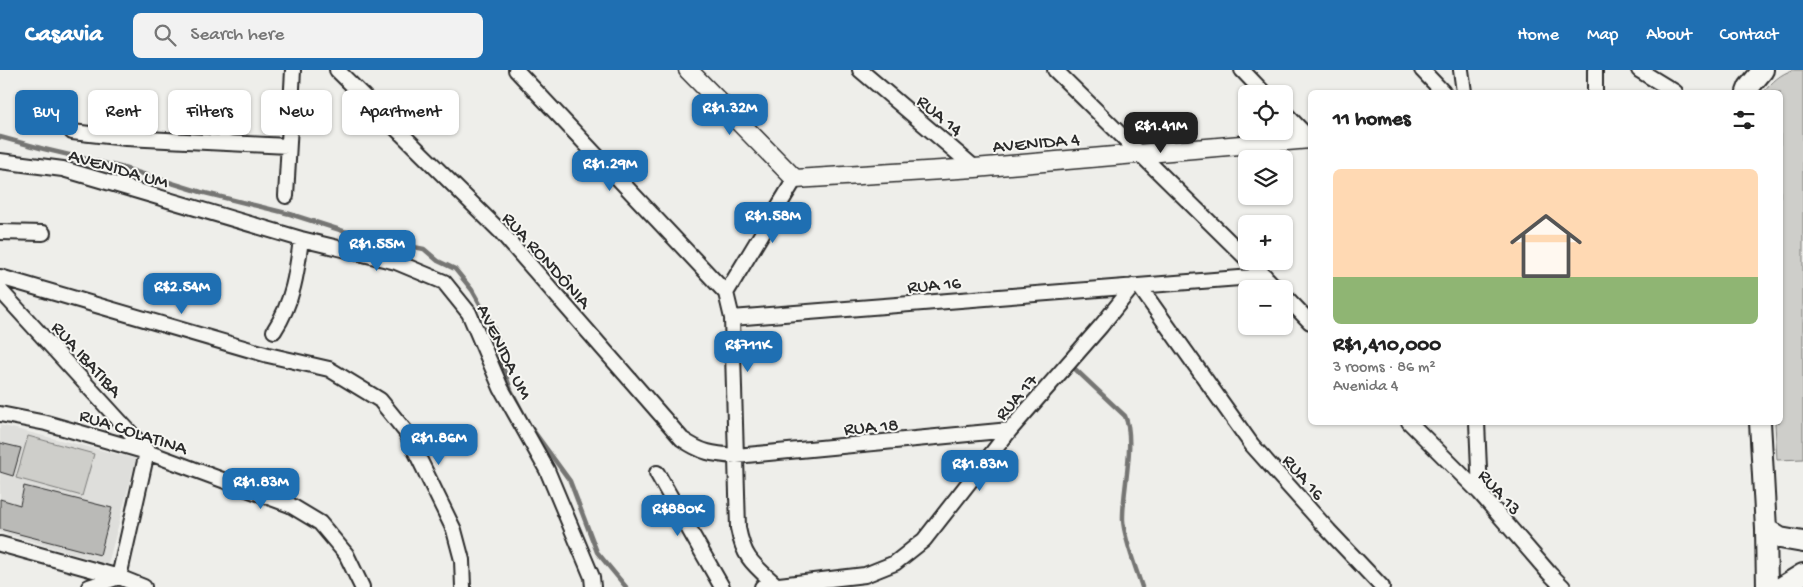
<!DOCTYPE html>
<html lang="en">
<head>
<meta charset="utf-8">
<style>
	body { margin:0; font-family:"Gochi Hand",sans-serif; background:#f2f2f2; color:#222; height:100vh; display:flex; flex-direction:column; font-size:19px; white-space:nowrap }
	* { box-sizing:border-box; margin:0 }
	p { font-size:16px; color:#767676 }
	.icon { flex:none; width:28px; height:28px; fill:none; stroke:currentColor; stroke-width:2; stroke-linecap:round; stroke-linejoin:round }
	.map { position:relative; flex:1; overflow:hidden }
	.panel { position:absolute; left:1308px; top:20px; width:475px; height:335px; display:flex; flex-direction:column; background:#fff; border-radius:8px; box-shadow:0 1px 4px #0004 }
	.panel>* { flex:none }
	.hud { position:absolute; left:15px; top:20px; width:475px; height:45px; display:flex; gap:10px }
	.controls { position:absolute; left:1238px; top:15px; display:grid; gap:10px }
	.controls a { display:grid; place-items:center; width:55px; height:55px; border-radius:8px; background:#fff; box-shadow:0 1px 4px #0004; font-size:25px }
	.price { position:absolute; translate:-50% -42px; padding:0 11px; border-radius:10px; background:#1f6fb2; color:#fff; font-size:16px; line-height:32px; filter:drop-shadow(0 1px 2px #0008) }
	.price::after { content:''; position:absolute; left:50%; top:30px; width:15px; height:11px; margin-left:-8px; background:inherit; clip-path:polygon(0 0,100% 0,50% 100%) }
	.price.current { background:#222; color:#fff }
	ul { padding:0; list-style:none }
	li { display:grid; align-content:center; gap:10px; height:265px; padding:0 25px }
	li span { display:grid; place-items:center; height:155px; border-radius:8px; color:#555 }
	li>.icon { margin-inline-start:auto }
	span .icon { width:90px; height:90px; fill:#fffc; stroke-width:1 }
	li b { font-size:21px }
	h2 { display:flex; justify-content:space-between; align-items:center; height:60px; padding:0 25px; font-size:21px }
	.chip { padding:0 18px; border-radius:8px; background:#fff; box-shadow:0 1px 4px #0004; font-size:18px; line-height:45px }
	.chip.current { background:#1f6fb2; color:#fff }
	header { display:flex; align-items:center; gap:30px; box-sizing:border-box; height:70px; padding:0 25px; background:#1f6fb2; color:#fff }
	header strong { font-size:24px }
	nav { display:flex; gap:28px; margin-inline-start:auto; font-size:18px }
	.search { width:350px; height:45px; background:#f2f2f2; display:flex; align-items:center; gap:12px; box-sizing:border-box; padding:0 18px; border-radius:8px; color:#767676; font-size:19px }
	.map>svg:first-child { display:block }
	.built { fill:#dededb }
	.green { fill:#cececa; stroke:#7c7c7a }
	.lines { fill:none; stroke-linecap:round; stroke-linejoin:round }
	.stream { stroke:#757573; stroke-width:4.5 }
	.building { fill:#babab7; stroke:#2b2b2b }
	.minor-casing { stroke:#2b2b2b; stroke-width:18 }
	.tertiary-casing { stroke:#2b2b2b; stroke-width:21 }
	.secondary-casing { stroke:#2b2b2b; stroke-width:24 }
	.minor { stroke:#f6f6f2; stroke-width:14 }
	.tertiary { stroke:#f6f6f2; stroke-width:18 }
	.secondary { stroke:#f6f6f2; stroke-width:20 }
	.labels { text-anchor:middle; stroke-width:4; stroke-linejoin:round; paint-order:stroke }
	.street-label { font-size:19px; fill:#2b2b2b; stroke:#f6f6f2 }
</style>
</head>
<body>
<header>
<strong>Casavia</strong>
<div class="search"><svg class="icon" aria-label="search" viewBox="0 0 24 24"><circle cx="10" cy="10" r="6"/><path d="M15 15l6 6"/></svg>Search here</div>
<nav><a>Home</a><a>Map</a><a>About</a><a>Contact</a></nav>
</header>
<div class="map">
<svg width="1803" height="517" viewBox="0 0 1803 517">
	<rect width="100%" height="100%" fill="#eeeeea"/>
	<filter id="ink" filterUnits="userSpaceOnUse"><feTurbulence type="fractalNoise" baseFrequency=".02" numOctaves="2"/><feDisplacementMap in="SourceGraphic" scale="10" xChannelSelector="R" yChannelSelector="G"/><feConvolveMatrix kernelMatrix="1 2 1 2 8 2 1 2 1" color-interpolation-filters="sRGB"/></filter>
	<g filter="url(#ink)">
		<path class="built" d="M0,355L136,389L108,494L0,462Z"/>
		<path class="green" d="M1793,0H1803V389L1777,390L1775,353L1780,352V22H1764C1772,12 1780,4 1793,0Z
			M28,366L94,384L82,426L16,408Z"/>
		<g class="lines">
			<path class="stream" d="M0,67L44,79L120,97L201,122L290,144L359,166L424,179L438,191L455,199L472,220L492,255L497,266L502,295L511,320L530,356L570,411L597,482L626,517
				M1074,298L1125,346C1136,370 1122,422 1123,450C1124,469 1136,498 1142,517"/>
		</g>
		<path class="building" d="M0,373L21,378L13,406L0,402Z
			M24,416L112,438L100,485L0,459V429L20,435Z"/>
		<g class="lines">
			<g class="minor-casing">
				<path id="minor" d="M337,0L501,162L682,369C702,383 712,384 736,386L1010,360
					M516,0L726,223L732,248L738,458C744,489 753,494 776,515
					M860,0L975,98
					M1055,0L1246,188
					M1242,0L1265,24
					M1422,0L1443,22
					M1461,0L1464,22
					M1639,0L1675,22
					M1595,22V0
					M1284,42L1310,69
					M72,62L126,68L288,76
					M0,91L63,99L301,169L396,192L444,212L469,243L501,318L547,400L592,507L593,517
					M286,126L293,0
					M0,162L43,163
					M1250,191L1277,219
					M0,207L268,285L329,299L380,330L406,362L454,460L462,490L463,517
					M1139,216L1252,375L1329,461L1382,517
					M0,220L147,381
					M726,223L795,109
					M1284,225L1310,252
					M732,248L1265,206
					M274,261C293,232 297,202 301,169
					M0,344L46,353L147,382L290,435L320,453L346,484L362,517
					M1409,352L1480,423L1549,503L1563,517
					M1477,352L1480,423
					M657,403L722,517
					M0,474L119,507L144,517
					M119,507L147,382
					M89,517L119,507
					M762,517L865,505L895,493L924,470L1010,360L1101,256L1133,216"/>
			</g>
			<g class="tertiary-casing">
				<path id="tertiary" d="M688,0L795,109L975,98L1310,69"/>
			</g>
			<g class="secondary-casing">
				<path id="secondary" d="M1747,22L1749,17L1763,0
					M1760,352L1766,459L1767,517
					M1766,459L1780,468L1803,472
					M1782,517L1803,504"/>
			</g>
			<use href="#minor" class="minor"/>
			<use href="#tertiary" class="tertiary"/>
			<use href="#secondary" class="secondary"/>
		</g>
	</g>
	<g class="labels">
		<g class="street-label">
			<text transform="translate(941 44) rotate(40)" y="7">RUA 14</text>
			<text transform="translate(1036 71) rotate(-5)" y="7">AVENIDA 4</text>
			<text transform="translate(119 97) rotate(16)" y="7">AVENIDA UM</text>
			<text transform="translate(548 189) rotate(48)" y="7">RUA RONDÔNIA</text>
			<text transform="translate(934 213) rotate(-5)" y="7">RUA 16</text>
			<text transform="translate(506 281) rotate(64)" y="7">AVENIDA UM</text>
			<text transform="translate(88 288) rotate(48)" y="7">RUA IBATIBA</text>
			<text transform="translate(1015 326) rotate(-49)" y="7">RUA 17</text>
			<text transform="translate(871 355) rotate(-5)" y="7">RUA 18</text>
			<text transform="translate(134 360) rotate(18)" y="7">RUA COLATINA</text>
			<text transform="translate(1305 406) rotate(49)" y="7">RUA 16</text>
			<text transform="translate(1501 421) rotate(48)" y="7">RUA 13</text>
		</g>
	</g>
</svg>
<div class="controls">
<a><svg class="icon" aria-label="locate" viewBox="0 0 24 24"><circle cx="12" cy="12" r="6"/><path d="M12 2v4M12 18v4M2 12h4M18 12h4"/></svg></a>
<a><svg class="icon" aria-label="layers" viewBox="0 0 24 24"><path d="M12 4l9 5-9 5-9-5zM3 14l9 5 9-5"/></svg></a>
<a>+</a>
<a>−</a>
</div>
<b class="price" style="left:730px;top:66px">R$1.32M</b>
<b class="price current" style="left:1161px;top:84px">R$1.41M</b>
<b class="price" style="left:610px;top:122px">R$1.29M</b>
<b class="price" style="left:773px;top:174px">R$1.58M</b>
<b class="price" style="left:377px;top:202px">R$1.55M</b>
<b class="price" style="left:182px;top:245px">R$2.54M</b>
<b class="price" style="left:748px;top:303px">R$711K</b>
<b class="price" style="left:439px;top:396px">R$1.86M</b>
<b class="price" style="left:980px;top:422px">R$1.83M</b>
<b class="price" style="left:261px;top:440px">R$1.83M</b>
<b class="price" style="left:678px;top:467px">R$880K</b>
<div class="hud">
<a class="chip current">Buy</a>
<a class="chip">Rent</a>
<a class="chip">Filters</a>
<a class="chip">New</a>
<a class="chip">Apartment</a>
</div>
<section class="panel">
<h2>11 homes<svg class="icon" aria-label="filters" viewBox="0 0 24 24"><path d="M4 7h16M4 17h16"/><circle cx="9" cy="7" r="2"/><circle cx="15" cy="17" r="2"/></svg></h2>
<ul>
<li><span style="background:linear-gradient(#ffd9b3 70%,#8fb573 0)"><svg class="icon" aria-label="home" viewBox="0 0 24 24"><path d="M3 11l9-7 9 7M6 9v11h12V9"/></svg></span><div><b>R$1,410,000</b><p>3 rooms · 86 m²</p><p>Avenida 4</p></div></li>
</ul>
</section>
</div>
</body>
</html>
